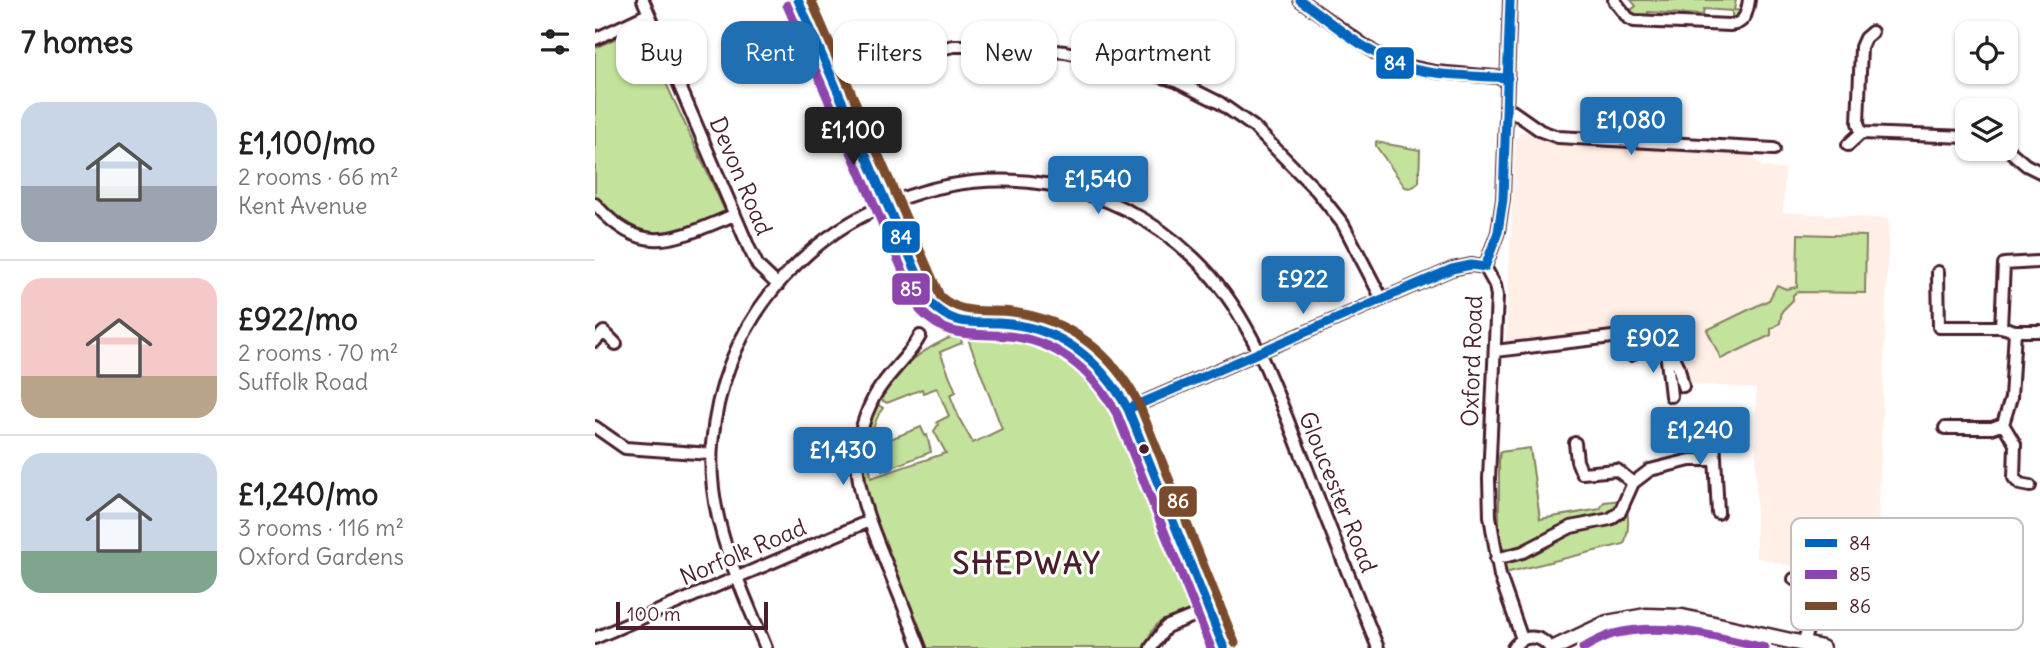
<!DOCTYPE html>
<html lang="en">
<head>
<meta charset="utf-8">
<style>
	body { margin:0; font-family:Delius,sans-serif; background:#f6f6f6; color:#222; height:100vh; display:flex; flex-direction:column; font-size:26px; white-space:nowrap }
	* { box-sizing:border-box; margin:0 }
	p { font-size:23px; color:#767676 }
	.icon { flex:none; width:38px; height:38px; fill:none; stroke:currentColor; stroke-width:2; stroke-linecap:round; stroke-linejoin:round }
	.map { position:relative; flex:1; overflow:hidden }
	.details { display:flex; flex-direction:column; background:#fff; width:595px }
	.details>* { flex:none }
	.guide { position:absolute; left:21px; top:21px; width:665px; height:63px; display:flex; gap:14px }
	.controls { position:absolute; left:1360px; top:21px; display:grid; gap:14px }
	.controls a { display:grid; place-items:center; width:63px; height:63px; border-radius:14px; background:#fff; box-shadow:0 2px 5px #0004; font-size:35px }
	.scale { position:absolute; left:21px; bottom:18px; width:152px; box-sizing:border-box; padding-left:7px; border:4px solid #4a1f2b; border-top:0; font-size:19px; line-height:24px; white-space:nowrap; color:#4a1f2b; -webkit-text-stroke:5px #fff; paint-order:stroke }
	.price { position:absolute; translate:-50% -60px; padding:0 16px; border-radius:7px; background:#1f6fb2; color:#fff; font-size:23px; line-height:46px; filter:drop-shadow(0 2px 4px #0008) }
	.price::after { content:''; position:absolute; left:50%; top:42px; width:21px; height:16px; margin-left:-10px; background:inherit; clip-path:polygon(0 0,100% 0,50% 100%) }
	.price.selected { background:#222; color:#fff }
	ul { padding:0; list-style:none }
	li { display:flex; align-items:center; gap:21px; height:175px; padding:0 21px }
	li+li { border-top:2px solid #e0e0e0 }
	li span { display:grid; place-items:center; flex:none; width:196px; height:140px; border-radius:21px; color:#555 }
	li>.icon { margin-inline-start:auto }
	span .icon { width:84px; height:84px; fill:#fffc; stroke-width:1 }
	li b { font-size:30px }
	h2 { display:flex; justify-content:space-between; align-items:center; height:84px; padding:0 21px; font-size:30px }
	.tag { padding:0 24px; border-radius:21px; background:#fff; box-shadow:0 2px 5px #0004; font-size:24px; line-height:63px }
	.tag.selected { background:#1f6fb2; color:#fff }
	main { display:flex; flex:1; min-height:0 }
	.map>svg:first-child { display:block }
	.built { fill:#ffefe7 }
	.green { fill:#c3e29b; stroke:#868063; stroke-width:2 }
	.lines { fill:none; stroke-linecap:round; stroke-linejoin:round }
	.minor-casing { stroke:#4a1f2b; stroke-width:16 }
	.tertiary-casing { stroke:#4a1f2b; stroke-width:19 }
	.minor { stroke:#fff; stroke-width:10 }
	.tertiary { stroke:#fff; stroke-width:14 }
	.bus-1-casing { stroke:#fff; stroke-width:14 }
	.bus-2-casing { stroke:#fff; stroke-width:14 }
	.bus-3-casing { stroke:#fff; stroke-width:14 }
	.bus-1 { stroke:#0065bd; stroke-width:9 }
	.bus-2 { stroke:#8e44ad; stroke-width:9 }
	.bus-3 { stroke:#7a4b2a; stroke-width:9 }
	.bus-dot { fill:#4a1f2b; stroke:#fff; stroke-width:2.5 }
	.labels { text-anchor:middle; stroke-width:6; stroke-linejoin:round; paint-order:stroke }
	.street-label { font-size:23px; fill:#4a1f2b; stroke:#fff }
	.district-label { font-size:30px; font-weight:bold; letter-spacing:2px; fill:#4a1f2b; stroke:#fff }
	.key { fill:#fff; stroke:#c9bcbf; stroke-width:2 }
	.key-label { font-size:19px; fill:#4a1f2b }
	.line-badge { stroke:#fff; stroke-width:2.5 }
	.badge-label { font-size:19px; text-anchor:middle; font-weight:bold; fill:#fff }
</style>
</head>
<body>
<main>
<section class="details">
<h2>7 homes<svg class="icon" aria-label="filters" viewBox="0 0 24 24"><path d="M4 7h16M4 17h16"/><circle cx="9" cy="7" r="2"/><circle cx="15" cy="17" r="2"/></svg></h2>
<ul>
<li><span style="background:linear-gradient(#c9d6e8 60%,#9aa5b1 0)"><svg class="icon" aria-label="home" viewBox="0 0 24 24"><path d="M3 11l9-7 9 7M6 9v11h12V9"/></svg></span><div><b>£1,100/mo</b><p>2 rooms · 66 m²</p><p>Kent Avenue</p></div></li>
<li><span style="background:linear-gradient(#f6c9c9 70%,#b9a48a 0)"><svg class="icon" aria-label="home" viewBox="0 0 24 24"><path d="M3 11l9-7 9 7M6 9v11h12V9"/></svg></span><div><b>£922/mo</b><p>2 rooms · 70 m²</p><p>Suffolk Road</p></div></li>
<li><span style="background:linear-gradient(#c9d6e8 70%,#7fa58c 0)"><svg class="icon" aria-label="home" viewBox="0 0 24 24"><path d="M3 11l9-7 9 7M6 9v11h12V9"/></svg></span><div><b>£1,240/mo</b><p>3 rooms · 116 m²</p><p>Oxford Gardens</p></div></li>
</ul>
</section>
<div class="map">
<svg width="1445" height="648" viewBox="0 0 1445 648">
	<rect width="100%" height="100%" fill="#fff"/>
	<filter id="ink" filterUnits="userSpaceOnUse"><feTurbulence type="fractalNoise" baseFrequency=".0143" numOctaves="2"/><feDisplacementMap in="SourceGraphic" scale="14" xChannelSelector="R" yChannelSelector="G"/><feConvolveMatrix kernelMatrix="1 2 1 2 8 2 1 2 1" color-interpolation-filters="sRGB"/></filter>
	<g filter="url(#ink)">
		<path class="built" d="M933,131L956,141L977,145L1154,153L1168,167L1190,169L1188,212L1294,219L1281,589L1161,557V389L1093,383L1081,341L1047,328L911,343L920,138L926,132Z"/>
		<path class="green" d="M1036,0H1141L1139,10L1148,11L1143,19L1137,20V11L1109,9L1108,15L1053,12V16H1039L1035,11L1041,6Z
			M45,27L131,213C72,233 48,249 0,199V48Z
			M781,142L825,150L824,182C820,187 816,189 810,187L781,146Z
			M1203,234L1271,236L1270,293L1202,292L1198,295V300L1187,311L1185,323L1176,329V335L1126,359L1112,330L1174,300L1182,285L1191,289L1202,287Z
			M403,328C460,334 494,354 524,404L604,600C596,614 576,614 564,623C556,629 553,640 548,648H330L271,500C262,464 269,438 280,403L288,408C274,426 273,457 276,478L351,453L339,431L343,425L342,422L354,416L342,388L328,393L327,389L292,403L284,399C301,367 330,347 364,334L367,343L345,352L361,392L355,395L365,420L378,443L407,429L370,331Z
			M326,427L330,436L332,435L336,452L287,471L284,463H281L277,446Z
			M935,448L945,519L1005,509L1009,502L1026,500C1036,510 1034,532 1029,544L910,573L904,533V459L905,452Z"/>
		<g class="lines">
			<g class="minor-casing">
				<path id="minor" d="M48,0L154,248L163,266L183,285
					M203,0L335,303C361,332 382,321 415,324C469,329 510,362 533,409L629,648
					M705,0L780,53L802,64L840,72L913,78
					M915,0L908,199L903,232L890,267L900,285L902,296L894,479L895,516L905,576L927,639
					M1019,0L1033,18L1039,21L1135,25C1150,24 1152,13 1154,0
					M0,39L53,14
					M249,74L301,58L359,46H412L470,52L527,64L581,81L625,103L659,127L722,191L748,224L787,299
					M913,108L946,131L963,137L1179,149
					M1266,133L1263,123L1266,47L1270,38L1277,32
					M1253,145L1266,133L1372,137
					M1410,147L1431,165L1445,172
					M0,204C49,259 80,239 139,215
					M1343,272L1344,327H1406L1420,331H1445
					M1406,327L1409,264L1442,262
					M1420,331L1416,398L1408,424L1420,444L1419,478L1425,484L1435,486
					M1034,335C1051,337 1075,345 1082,363C1085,370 1086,379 1088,386
					M0,341L9,332L21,344
					M900,351L1034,335L1037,340L1036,355
					M1071,351L1076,396
					M533,409L857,269L876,265L890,267
					M1118,420L1123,513
					M0,427L30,448L116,454
					M1350,428H1397L1408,424
					M980,443L982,461L987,473L1022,470L1038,483
					M901,559L928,552L976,527L1015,519L1025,512L1038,483L1055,470L1095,460H1120
					M1199,579C1203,581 1212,581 1216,584C1226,590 1211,633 1208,644
					M0,638L274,521
					M171,648C144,582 111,517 117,444C137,207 427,94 599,258C656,312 680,390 709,461C733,524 758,586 783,648
					M325,648C314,620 303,591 291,563C268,505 247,461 278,399C290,375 313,359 325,336
					M556,648L571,627L613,610
					M918,648C928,634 945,634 955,648
					M1145,648L1149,631"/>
			</g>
			<g class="tertiary-casing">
				<path id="tertiary" d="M959,648L1012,623L1051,616L1087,617L1227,648"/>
			</g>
			<use href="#minor" class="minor"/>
			<use href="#tertiary" class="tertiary"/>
			<g class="bus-1-casing">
				<path id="bus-1" d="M203,0L335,303C363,330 381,320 415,324C469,330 507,363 533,409L629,648
					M705,0C735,21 766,49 800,63C834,77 877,75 913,78
					M533,409L857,269L876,265L890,267L903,232L908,199L915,0"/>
			</g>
			<g class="bus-2-casing">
				<path id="bus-2" d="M192,5L325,310C355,341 376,332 414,336C463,341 498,372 522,414L616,648
					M988,648C997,643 1008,637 1018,634C1070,621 1120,637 1170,648"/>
			</g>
			<g class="bus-3-casing">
				<path id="bus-3" d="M216,0L345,296C367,316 390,309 417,312C475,319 518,354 544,404L640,643"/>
			</g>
			<use href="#bus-1" class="bus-1"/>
			<use href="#bus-2" class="bus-2"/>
			<use href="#bus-3" class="bus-3"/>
		</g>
	</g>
	<circle class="bus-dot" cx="549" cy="449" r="6"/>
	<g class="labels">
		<g class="street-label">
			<text transform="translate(146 176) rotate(67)" y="8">Devon Road</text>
			<text transform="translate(877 361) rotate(-88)" y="8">Oxford Road</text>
			<text transform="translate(743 492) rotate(68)" y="8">Gloucester Road</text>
			<text transform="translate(148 552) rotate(-23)" y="8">Norfolk Road</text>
		</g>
		<g class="district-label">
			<text x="432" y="574">SHEPWAY</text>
		</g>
	</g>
	<rect x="1196" y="518" width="232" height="112" rx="10" class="key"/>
	<rect x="1210" y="539" width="32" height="8" fill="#0065bd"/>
	<rect x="1210" y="570" width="32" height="9" fill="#8e44ad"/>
	<rect x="1210" y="602" width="32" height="8" fill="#7a4b2a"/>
	<g class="key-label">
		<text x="1254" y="550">84</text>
		<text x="1254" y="581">85</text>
		<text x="1254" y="613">86</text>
	</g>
	<g class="line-badge">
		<rect x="780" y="46" width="40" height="34" rx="7" fill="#0065bd"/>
		<rect x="286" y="220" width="40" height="34" rx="7" fill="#0065bd"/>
		<rect x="296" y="272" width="40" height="34" rx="7" fill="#8e44ad"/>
		<rect x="563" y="485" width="40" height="33" rx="7" fill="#7a4b2a"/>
	</g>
	<g class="badge-label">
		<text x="800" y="70">84</text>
		<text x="306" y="244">84</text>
		<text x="316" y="296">85</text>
		<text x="583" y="508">86</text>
	</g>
</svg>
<div class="controls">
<a><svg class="icon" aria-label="locate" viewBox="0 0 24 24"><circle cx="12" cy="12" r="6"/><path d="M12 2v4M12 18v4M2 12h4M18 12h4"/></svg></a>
<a><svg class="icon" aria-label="layers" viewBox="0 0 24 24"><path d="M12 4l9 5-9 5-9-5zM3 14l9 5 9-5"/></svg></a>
</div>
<div class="scale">100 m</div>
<b class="price" style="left:1036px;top:157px">£1,080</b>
<b class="price selected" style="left:258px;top:167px">£1,100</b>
<b class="price" style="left:503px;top:216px">£1,540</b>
<b class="price" style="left:708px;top:316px">£922</b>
<b class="price" style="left:1058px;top:375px">£902</b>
<b class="price" style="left:1105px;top:467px">£1,240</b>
<b class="price" style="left:248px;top:487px">£1,430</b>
<div class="guide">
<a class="tag">Buy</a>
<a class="tag selected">Rent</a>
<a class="tag">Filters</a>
<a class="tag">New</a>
<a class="tag">Apartment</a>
</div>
</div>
</main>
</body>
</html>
